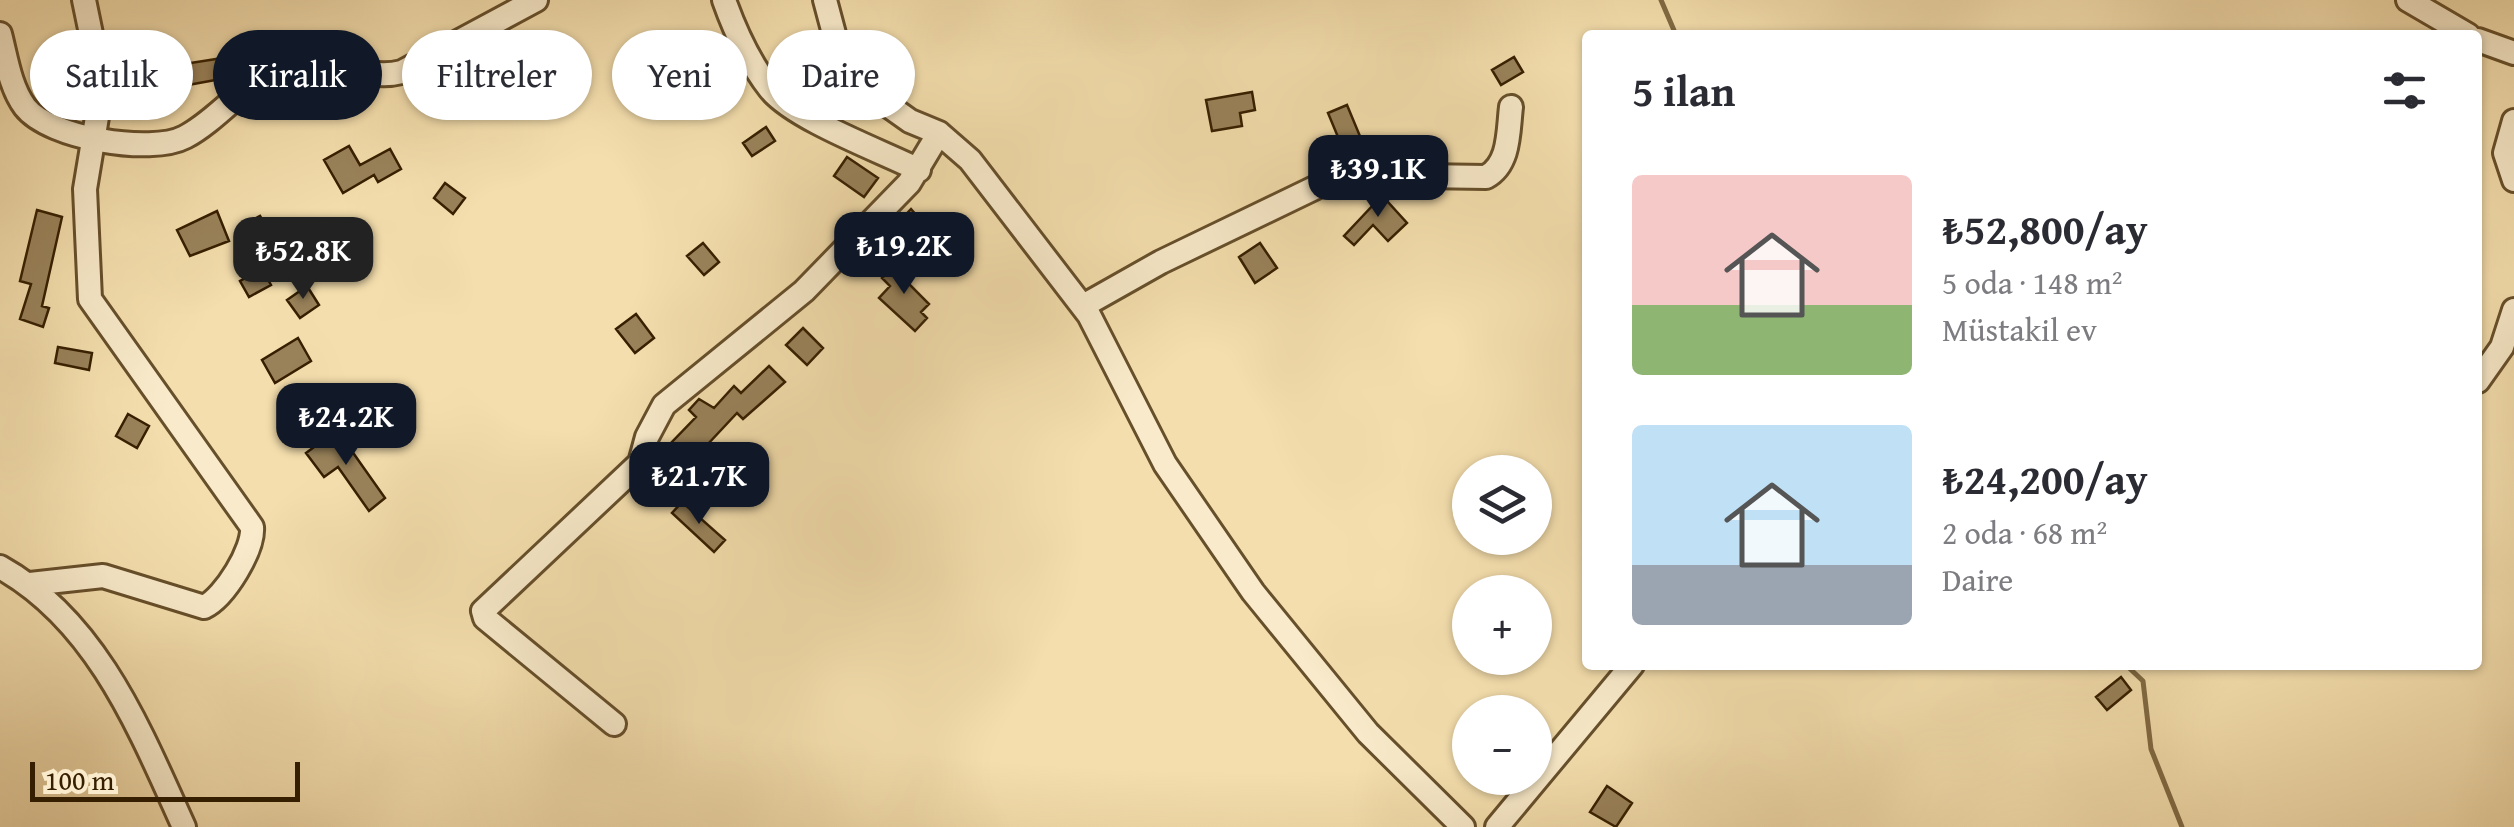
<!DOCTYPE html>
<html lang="tr">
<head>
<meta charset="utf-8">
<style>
	body { margin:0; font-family:"Gentium Book Plus",serif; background:#f7f7f7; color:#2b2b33; height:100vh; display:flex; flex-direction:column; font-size:38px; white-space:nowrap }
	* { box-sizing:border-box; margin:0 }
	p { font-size:32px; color:#7c7c81 }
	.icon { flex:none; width:55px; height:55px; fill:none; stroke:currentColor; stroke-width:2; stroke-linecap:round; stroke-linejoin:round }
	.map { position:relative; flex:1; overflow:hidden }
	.sheet { position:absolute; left:1582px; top:30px; width:900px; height:640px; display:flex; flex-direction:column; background:#fff; border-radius:10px; box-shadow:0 2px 8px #0004 }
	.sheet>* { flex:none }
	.top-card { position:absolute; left:30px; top:30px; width:950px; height:90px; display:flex; gap:20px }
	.controls { position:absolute; left:1452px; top:455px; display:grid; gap:20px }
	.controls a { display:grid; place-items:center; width:100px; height:100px; border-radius:50%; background:#fff; box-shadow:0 2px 8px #0004; font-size:50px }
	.scale { position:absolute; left:30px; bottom:25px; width:270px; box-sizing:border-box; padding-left:10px; border:5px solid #361f00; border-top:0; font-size:28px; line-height:35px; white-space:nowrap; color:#361f00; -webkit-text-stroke:8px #f8eaca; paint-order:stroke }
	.price { position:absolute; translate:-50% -85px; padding:0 22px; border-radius:20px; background:#111827; color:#fff; font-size:32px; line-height:65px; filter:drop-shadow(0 2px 5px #0008) }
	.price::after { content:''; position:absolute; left:50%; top:60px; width:30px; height:22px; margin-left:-15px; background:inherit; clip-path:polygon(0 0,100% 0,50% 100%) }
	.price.on { background:#222; color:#fff }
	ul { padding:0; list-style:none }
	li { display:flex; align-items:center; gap:30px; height:250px; padding:0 50px }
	li span { display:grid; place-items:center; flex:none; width:280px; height:200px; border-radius:10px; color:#555 }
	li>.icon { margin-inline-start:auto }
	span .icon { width:120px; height:120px; fill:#fffc; stroke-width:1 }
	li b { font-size:42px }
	h2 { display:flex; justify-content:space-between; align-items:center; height:120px; padding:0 50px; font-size:42px }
	.pill { padding:0 35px; border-radius:45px; background:#fff; box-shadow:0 2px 8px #0004; font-size:35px; line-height:90px }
	.pill.on { background:#111827; color:#fff }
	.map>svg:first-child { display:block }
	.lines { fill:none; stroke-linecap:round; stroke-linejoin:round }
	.stream { stroke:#816b44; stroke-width:5 }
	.building { fill:#99825a; stroke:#361f00; stroke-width:2.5 }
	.minor-casing { stroke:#664f2b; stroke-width:28 }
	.minor { stroke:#f8eaca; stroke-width:22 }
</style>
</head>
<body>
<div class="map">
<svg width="2514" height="827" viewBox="0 0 2514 827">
	<rect width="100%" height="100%" fill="#f4dead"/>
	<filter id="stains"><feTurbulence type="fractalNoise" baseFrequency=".002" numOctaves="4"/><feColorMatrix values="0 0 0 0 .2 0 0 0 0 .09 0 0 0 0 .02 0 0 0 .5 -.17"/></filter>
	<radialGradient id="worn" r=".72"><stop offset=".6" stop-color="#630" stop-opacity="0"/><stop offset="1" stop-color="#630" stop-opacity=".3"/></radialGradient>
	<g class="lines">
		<path class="stream" d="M1661,0L1676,35
			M2126,665L2143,681L2151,749L2182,827"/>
	</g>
	<path class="building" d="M229,57L232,77L188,85L184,64Z
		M1514,57L1523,72L1501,85L1492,70Z
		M145,63L151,91L120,97L114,69Z
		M1252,92L1255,110L1240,113L1242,126L1212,131L1206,100Z
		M1347,105L1362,141L1343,149L1328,113Z
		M766,127L775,141L752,156L743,143Z
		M349,146L360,165L390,149L401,169L378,182L374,175L343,193L324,160Z
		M847,157L878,178L864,197L834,176Z
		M445,183L465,198L453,214L434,198Z
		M1370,190H1377L1407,223L1388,241L1373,225L1354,245L1344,236L1374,204Z
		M911,209L931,232L916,249L893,228Z
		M37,210L62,217L42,306L49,308L43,327L20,319L31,284L20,281Z
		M217,211L229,241L190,256L177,230Z
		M260,216L270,232L264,235L269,243L254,252L239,227Z
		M703,243L719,262L704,275L687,256Z
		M1260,243L1277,268L1255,283L1239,257Z
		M899,261L914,274L907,282L929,304L921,312L927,318L915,331L879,298L890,286L882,278Z
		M262,269L271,285L249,297L240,281Z
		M307,286L319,305L300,318L287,300Z
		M636,314L654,338L635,353L616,329Z
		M803,328L823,348L807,365L786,345Z
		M298,338L311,361L275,383L262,360Z
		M58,347L92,353L89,370L55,363Z
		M769,366L785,382L743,419L737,413L692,461L672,442L696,417L689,410L699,399L714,408L734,386L741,393Z
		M128,414L149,426L137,448L116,436Z
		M337,430L385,498L369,511L338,467L324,477L306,453Z
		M682,502L725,540L714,552L672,513Z
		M2121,677L2131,690L2107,710L2096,697Z
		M1607,786L1632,803L1616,827L1590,812Z"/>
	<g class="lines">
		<g class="minor-casing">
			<path id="minor" d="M724,0C735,31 749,62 770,89C794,119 881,151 919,170
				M825,0L845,75L910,121L939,133L970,160L1089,315L1165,464L1253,592L1368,733L1463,827
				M2408,0L2468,35
				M0,34C6,57 10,87 25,107C49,138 151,155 185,137C225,116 260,63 306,56C342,51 357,83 402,72L536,0
				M2478,40L2514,53
				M2514,121L2505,153L2514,180
				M1083,306L1161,262L1329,181L1357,175L1486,177C1510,164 1508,132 1511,107
				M2478,381L2502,347L2514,310
				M0,567C97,621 140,730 184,827
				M30,584L103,576L204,607C225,597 254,549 252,527L90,299L85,189L102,87L84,0
				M614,724L485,618L483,611L640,463L647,437L664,405L804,291L909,183L939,133
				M1497,827L1632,665"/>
		</g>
		<use href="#minor" class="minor"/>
	</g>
	<rect width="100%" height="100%" filter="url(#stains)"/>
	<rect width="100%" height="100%" fill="url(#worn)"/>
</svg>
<div class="controls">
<a><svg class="icon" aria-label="layers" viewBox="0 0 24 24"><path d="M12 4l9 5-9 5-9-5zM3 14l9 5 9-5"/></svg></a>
<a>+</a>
<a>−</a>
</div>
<div class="scale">100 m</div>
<b class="price" style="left:1378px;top:220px">₺39.1K</b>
<b class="price" style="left:904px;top:297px">₺19.2K</b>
<b class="price on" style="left:303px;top:302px">₺52.8K</b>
<b class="price" style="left:346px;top:468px">₺24.2K</b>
<b class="price" style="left:699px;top:527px">₺21.7K</b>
<div class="top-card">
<a class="pill">Satılık</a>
<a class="pill on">Kiralık</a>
<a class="pill">Filtreler</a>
<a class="pill">Yeni</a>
<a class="pill">Daire</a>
</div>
<section class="sheet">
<h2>5 ilan<svg class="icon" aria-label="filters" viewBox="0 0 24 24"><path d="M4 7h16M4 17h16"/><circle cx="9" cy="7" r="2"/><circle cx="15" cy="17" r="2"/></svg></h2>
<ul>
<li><span style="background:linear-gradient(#f6c9c9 65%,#8fb573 0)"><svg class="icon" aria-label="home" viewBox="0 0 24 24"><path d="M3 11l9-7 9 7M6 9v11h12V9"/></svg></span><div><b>₺52,800/ay</b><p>5 oda · 148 m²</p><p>Müstakil ev</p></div></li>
<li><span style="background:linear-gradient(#bfe0f5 70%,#9aa5b1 0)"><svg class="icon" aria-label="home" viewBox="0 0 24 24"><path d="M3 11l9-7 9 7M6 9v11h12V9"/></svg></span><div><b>₺24,200/ay</b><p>2 oda · 68 m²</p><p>Daire</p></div></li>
</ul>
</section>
</div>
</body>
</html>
